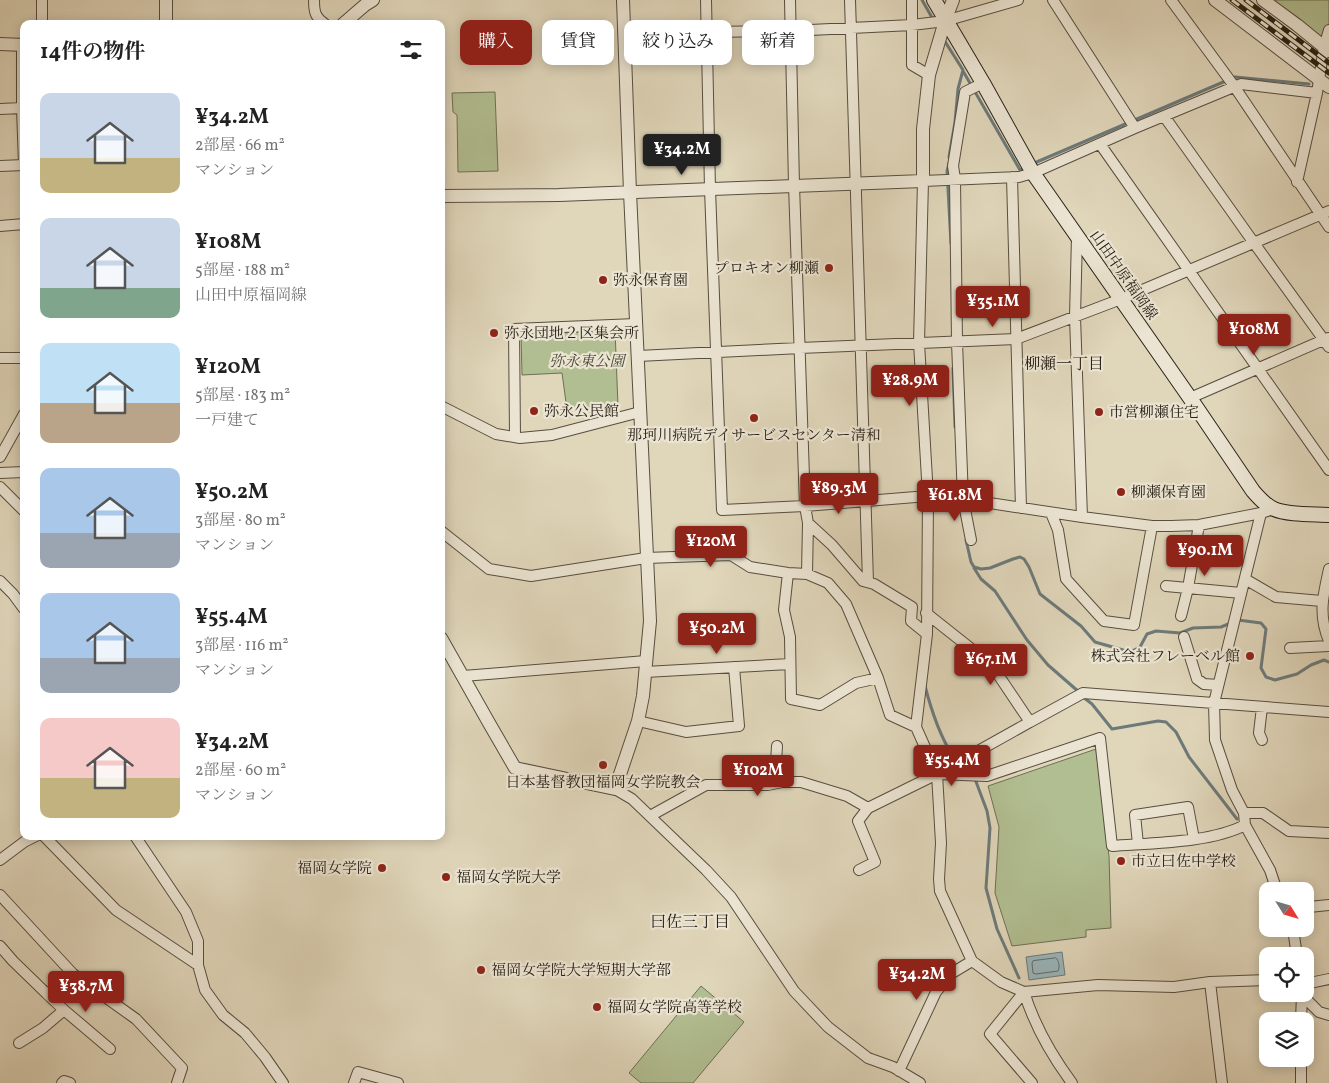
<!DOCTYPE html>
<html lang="ja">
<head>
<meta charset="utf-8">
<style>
	body { margin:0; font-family:Vollkorn,"Noto Serif JP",serif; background:#f2f2f2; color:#222; height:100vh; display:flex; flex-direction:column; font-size:19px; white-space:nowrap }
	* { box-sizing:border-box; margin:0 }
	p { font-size:16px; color:#767676 }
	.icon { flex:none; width:28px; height:28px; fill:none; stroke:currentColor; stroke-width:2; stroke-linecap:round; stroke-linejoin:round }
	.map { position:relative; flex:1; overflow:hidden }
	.details { position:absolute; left:20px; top:20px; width:425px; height:820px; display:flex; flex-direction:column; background:#fff; border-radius:10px; box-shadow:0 2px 12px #0003 }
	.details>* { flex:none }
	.top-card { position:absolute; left:460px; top:20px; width:475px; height:45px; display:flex; gap:10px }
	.needle { width:32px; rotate:127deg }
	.controls { position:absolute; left:1259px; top:882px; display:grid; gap:10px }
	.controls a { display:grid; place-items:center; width:55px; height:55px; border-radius:10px; background:#fff; box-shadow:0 2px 12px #0003; font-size:25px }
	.price { position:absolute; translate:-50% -42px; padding:0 11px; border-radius:5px; background:#8f2418; color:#fff; font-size:16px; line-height:32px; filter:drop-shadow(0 1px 2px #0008) }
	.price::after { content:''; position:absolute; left:50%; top:30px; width:15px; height:11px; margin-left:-8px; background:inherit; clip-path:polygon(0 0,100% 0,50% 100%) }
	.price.on { background:#222; color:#fff }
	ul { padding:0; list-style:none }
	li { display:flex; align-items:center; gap:15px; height:125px; padding:0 20px }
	li span { display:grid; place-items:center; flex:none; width:140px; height:100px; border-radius:10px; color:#555 }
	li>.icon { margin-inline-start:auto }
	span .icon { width:60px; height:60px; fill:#fffc; stroke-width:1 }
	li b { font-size:21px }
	h2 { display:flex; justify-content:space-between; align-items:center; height:60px; padding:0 20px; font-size:21px }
	.pill { padding:0 18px; border-radius:10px; background:#fff; box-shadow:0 2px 12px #0003; font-size:18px; line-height:45px }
	.pill.on { background:#8f2418; color:#fff }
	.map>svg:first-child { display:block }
	.green { fill:#b1be91; stroke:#6d7054 }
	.water { fill:#9ab6bc; stroke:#6d7a7a }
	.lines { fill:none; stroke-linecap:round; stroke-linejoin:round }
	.shore { stroke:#626c6a; stroke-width:1 }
	.stream { stroke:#6d7a7a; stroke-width:3 }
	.minor-casing { stroke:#574e40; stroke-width:12 }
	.tertiary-casing { stroke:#574e40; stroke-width:14 }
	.secondary-casing { stroke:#292117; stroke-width:16 }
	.minor { stroke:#ebe4d2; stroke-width:10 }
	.tertiary { stroke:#ebe4d2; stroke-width:12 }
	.secondary { stroke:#ebe4d2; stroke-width:14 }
	.rail-casing { stroke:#292117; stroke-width:5 }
	.rail { stroke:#ebe4d2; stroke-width:3; stroke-dasharray:9; stroke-linecap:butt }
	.poi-dot { fill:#8f2418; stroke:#ebe4d2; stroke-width:2 }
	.labels { text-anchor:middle; stroke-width:4.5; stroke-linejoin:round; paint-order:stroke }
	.poi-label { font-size:15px; fill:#292117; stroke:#ebe4d2; text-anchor:start }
	.street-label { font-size:15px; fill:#292117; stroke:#ebe4d2 }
	.park-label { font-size:15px; font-style:italic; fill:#4b4836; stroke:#ebe4d2 }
	.neighbourhood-label { font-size:16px; fill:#292117; stroke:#ebe4d2 }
</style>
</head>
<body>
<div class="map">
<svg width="1329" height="1083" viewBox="0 0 1329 1083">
	<rect width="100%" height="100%" fill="#e0d6ba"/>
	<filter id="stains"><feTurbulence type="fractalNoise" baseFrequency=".004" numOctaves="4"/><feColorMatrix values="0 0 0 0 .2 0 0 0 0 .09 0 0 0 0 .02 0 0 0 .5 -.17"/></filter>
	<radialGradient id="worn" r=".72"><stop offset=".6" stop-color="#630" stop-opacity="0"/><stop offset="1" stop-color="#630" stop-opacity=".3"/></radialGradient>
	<path class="green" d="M1276,0H1329V25L1323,45L1274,6Z
		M495,92L498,171L458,172L457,115L453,112L452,93Z
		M615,330L618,406L568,417L562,373L522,375L521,335Z
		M1096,749L1109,856L1111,928L1086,930V937L1012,946L995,893L999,827L988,786Z
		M701,986L744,1022L693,1083H641L629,1073Z"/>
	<path class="water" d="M1062,952L1065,975L1029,980L1026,957Z"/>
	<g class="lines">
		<path class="shore" d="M1056,958C1059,960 1060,968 1058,971L1036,974L1033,973L1032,963L1033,961Z"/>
		<path class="stream" d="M922,0L934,21
			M944,40L963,70L958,89L955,122L949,157
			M963,71L1020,170L1026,167
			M949,163L947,171L951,244
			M1032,164L1235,77L1309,84
			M953,368L955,427
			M966,540L971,562L974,567L981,569L990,568L1013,559L1020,557L1024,559L1029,567L1040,594L1081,626L1095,642L1130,652L1140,647L1147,634L1156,631L1180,633L1193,628L1221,627L1238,620L1261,623L1266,629L1261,668L1266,677L1275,680L1297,674L1311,665L1324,660L1329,662
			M974,568L981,579L995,591L1027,640L1048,665L1079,692
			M925,686C931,709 938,732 951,753L963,755L971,764L972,771L987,811L990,828L986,888L997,929L1019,978
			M1083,697L1092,704L1112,729L1158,721L1166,722L1176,732L1189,757L1237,819"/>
		<g class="minor-casing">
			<path id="minor" d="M42,0V24
				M314,0C314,12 315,17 325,24
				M706,0L710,189L722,510L805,506L928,496L963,499L1082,517L1152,526H1171L1199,525L1261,513L1274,509
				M790,0L794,185L805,506L808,523L832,545L863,581L874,584L912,607L911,621L927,634L916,727L937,774L941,843L939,879L940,891L972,961L1001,982L1024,992L1098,985L1174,987L1210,982L1268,980
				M850,0L868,582
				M912,0V65L929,75
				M1053,0L1135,128
				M1171,0L1234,86L1329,227
				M624,36L706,32L790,31L912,25L945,21L1018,0
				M22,45V108L24,164
				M0,109L22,108
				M1164,116L1254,243L1329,347
				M1100,144L1329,470
				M0,166L24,165
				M1012,177L1021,508
				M1297,182L1317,93L1324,47L1329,30
				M0,226L24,224
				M1077,236L1075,317L1082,517
				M638,356L800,348L1016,339L1121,299L1329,211
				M0,358H24
				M1190,398L1328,338
				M441,406L496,434L520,438L552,435L640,412
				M515,437L514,329L636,324
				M0,457L24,414
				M0,473L24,472
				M0,487L24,511
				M1051,513L1058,530L1066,579L1104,621L1134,625L1152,526
				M1261,513L1214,703L1215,740L1232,790L1244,813L1245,825L1270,870L1277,891
				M441,531L489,569L531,576L646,558L731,555L750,567L788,573L807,574L828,583L846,604L878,678L890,715L916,727
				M971,540L963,499L957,342L955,179L953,166L965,92L983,83
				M1329,569C1323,596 1318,615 1329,641
				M788,573L784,610L790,637L791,699L820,705L856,683L878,678
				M807,574L808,523
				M1245,579L1276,597L1322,601
				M0,581L13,594L24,609
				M1166,586L1241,593
				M1181,616L1188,588L1199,525
				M927,634L928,496L919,343L923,181L1019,177L1033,173L1135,128L1241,84L1317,93
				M1184,637L1197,679L1204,684L1218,685
				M1290,648L1329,646
				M645,672L790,664
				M463,676L646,661
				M638,721L686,732L739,726L734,667
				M1030,722L1083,693L1329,712
				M1262,740L1259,733L1262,707
				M777,746L776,763L782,782
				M938,774L987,776L1100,738L1112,846C1151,843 1211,843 1245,825
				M615,789L632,799L706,870L731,897L794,991L828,1027L868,1058L893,1067L920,1083
				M1244,813H1263L1289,831L1329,833
				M650,816L706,785H768L782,782H801L847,796L868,808
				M44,836L116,910L198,965
				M135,836L186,912L198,941V965L205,990L223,1015L245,1033L265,1057L283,1083
				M1138,844L1135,815L1188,807L1194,839
				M0,860L24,842L36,836
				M859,870L875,862L858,821L868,808L937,774L1030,722L997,673L984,659L926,613
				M0,895L73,974L47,994L13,961L0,946
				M1305,911L1309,907L1329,905
				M1293,929L1297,956
				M73,974L136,1019L182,1068L177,1083
				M1210,982L1222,1083
				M1305,984L1329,979
				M1024,992L990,1034L1032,1083
				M1024,992C1034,1024 1052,1056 1072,1083
				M47,994L64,1010L110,1049
				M1302,995L1319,1012L1329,1015
				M1301,1021L1302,994
				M19,1043L43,1028L64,1010
				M899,1071L936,992L952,973L972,961
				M62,1083L64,1081L70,1083
				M354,1083L358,1072L398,1083
				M1301,1083V1059"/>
		</g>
		<g class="tertiary-casing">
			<path id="tertiary" d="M166,0V24
				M1215,0L1329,87
				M1263,0L1297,25L1329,51
				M343,24L365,5L373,0
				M0,44L24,45
				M441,196L559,195L923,181V129L929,75L945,21L953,0
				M441,638L489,723L515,768L615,789L638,721L643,696L650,621L630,192L623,0"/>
		</g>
		<g class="secondary-casing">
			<path id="secondary" d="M934,0L983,83L1033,173L1190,398L1253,491C1259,498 1266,506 1274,509C1287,515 1314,514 1329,515"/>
		</g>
		<use href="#minor" class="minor"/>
		<use href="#tertiary" class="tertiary"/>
		<use href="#secondary" class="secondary"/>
		<g class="rail-casing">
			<path id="rail" d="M1232,0L1329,73
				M1246,0L1329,63"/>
		</g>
		<use href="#rail" class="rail"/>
	</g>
	<g class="poi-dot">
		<circle cx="829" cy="268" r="5"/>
		<circle cx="603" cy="280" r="5"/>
		<circle cx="494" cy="333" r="5"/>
		<circle cx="534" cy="411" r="5"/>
		<circle cx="1099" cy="412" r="5"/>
		<circle cx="754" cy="418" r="5"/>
		<circle cx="1121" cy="492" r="5"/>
		<circle cx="1250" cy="656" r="5"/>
		<circle cx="603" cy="765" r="5"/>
		<circle cx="1121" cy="861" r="5"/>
		<circle cx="382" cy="868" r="5"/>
		<circle cx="446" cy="877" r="5"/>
		<circle cx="481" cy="970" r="5"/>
		<circle cx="597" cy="1007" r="5"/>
	</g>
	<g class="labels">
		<g class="poi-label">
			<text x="819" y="273" text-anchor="end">プロキオン柳瀬</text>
			<text x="613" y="285">弥永保育園</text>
			<text x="504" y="338">弥永団地２区集会所</text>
			<text x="544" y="416">弥永公民館</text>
			<text x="1109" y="417">市営柳瀬住宅</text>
			<text x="754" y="440" text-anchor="middle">那珂川病院デイサービスセンター清和</text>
			<text x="1131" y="497">柳瀬保育園</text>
			<text x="1240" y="661" text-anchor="end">株式会社フレーベル館</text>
			<text x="603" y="787" text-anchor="middle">日本基督教団福岡女学院教会</text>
			<text x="1131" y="866">市立曰佐中学校</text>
			<text x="372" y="873" text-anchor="end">福岡女学院</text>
			<text x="456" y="882">福岡女学院大学</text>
			<text x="491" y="975">福岡女学院大学短期大学部</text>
			<text x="607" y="1012">福岡女学院高等学校</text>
		</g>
		<g class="street-label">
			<text transform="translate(1124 275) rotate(55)" y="5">山田中原福岡線</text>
		</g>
		<g class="park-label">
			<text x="587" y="366">弥永東公園</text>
		</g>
		<g class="neighbourhood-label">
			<text x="1064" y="369">柳瀬一丁目</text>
			<text x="690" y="927">曰佐三丁目</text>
		</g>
	</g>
	<rect width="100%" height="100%" filter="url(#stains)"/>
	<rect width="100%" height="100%" fill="url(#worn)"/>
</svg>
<div class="controls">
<a><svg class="needle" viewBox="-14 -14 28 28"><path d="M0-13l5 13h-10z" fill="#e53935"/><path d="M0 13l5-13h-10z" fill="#767676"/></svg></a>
<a><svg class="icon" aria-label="locate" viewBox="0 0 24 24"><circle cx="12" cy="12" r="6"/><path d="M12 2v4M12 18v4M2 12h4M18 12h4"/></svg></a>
<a><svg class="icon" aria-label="layers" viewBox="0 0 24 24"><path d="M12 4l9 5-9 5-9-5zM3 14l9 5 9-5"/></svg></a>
</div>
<b class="price on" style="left:682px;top:176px">¥34.2M</b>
<b class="price" style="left:993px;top:328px">¥35.1M</b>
<b class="price" style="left:1254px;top:356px">¥108M</b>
<b class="price" style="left:910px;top:407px">¥28.9M</b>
<b class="price" style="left:839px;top:515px">¥89.3M</b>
<b class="price" style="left:955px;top:522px">¥61.8M</b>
<b class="price" style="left:711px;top:568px">¥120M</b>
<b class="price" style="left:1205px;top:577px">¥90.1M</b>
<b class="price" style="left:717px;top:655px">¥50.2M</b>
<b class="price" style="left:991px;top:686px">¥67.1M</b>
<b class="price" style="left:952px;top:787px">¥55.4M</b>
<b class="price" style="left:758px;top:797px">¥102M</b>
<b class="price" style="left:917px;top:1001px">¥34.2M</b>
<b class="price" style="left:86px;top:1013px">¥38.7M</b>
<div class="top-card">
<a class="pill on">購入</a>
<a class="pill">賃貸</a>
<a class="pill">絞り込み</a>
<a class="pill">新着</a>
</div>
<section class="details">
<h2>14件の物件<svg class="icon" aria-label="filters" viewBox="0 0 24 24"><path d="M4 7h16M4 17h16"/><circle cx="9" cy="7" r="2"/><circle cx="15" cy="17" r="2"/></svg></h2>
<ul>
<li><span style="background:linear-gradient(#c9d6e8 65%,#c2b280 0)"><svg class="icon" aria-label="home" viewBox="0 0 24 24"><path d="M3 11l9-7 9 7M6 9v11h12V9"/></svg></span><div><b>¥34.2M</b><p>2部屋 · 66 m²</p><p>マンション</p></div></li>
<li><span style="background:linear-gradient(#c9d6e8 70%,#7fa58c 0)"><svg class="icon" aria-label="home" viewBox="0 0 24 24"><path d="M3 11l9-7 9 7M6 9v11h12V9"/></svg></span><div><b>¥108M</b><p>5部屋 · 188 m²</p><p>山田中原福岡線</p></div></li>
<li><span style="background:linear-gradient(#bfe0f5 60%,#b9a48a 0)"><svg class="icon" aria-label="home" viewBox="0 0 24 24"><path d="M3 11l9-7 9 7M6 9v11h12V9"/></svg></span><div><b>¥120M</b><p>5部屋 · 183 m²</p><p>一戸建て</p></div></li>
<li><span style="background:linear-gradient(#a9c7e8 65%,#9aa5b1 0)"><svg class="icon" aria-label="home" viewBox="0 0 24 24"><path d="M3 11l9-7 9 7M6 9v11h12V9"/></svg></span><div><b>¥50.2M</b><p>3部屋 · 80 m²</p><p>マンション</p></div></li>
<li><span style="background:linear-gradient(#a9c7e8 65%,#9aa5b1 0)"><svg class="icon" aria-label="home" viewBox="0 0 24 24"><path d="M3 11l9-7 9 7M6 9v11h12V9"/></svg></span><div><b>¥55.4M</b><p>3部屋 · 116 m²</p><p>マンション</p></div></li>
<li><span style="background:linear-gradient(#f6c9c9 60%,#c2b280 0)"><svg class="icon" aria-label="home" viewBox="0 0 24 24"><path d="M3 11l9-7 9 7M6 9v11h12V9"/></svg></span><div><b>¥34.2M</b><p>2部屋 · 60 m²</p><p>マンション</p></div></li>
</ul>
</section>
</div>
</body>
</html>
